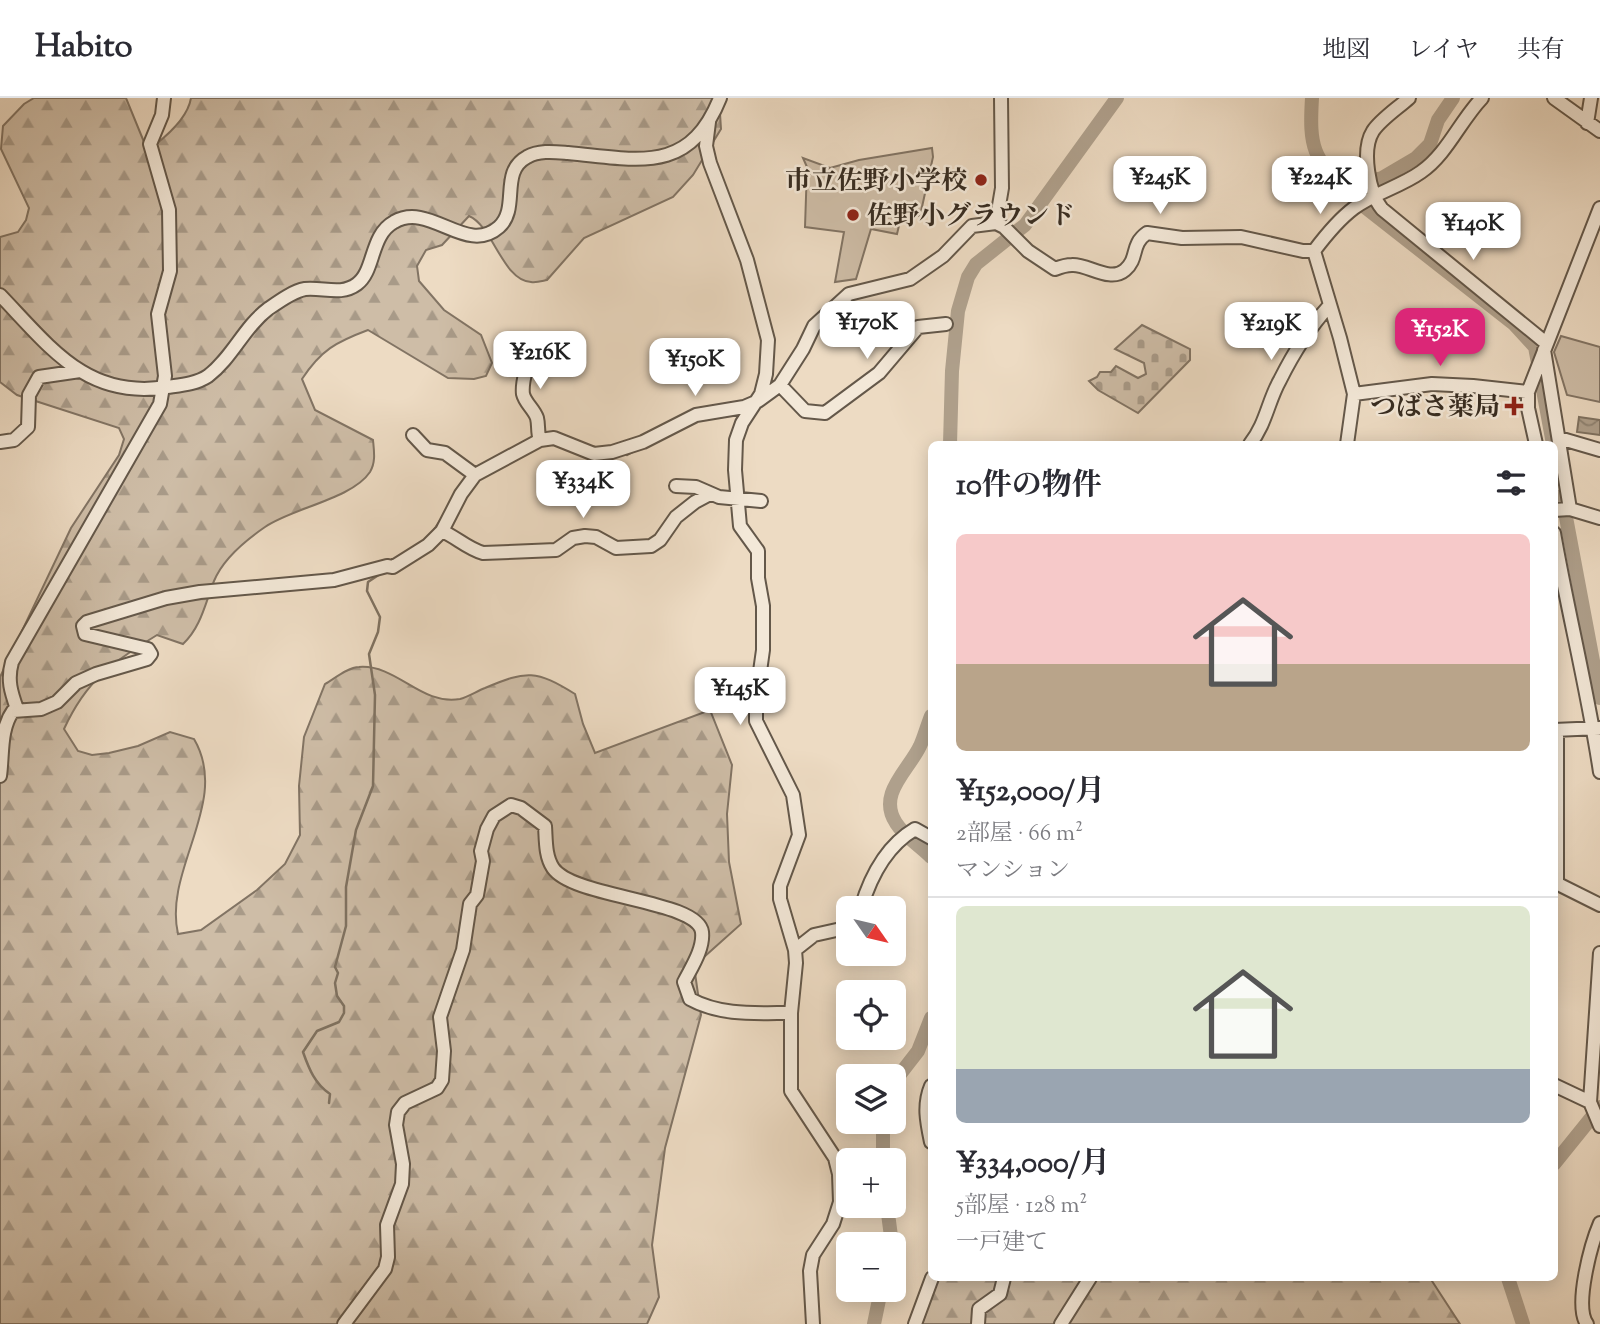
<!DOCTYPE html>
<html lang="ja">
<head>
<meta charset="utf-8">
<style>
	body { margin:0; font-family:"Sorts Mill Goudy","Noto Serif JP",serif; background:#f7f7f7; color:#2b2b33; height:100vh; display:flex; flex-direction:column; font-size:26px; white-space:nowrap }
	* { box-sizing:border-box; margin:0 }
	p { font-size:23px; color:#7c7c81 }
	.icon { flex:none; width:38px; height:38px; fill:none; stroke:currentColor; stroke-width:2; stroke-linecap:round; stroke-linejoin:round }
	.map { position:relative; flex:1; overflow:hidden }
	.details { position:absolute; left:928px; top:343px; width:630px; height:840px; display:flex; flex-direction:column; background:#fff; border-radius:10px; box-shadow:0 4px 18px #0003 }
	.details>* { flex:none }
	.needle { width:46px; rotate:124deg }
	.buttons { position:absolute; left:836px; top:798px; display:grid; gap:14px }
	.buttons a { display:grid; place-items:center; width:70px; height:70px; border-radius:10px; background:#fff; box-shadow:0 4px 18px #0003; font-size:35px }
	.price { position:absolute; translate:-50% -60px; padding:0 16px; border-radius:14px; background:#fff; color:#222; font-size:23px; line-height:46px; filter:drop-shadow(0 2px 4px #0008) }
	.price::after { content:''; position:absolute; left:50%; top:42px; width:21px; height:16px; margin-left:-10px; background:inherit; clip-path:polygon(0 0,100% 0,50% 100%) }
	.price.selected { background:#db2777; color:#fff }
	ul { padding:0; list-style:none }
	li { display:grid; align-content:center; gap:14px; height:371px; padding:0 28px }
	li+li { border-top:2px solid #e1e1e2 }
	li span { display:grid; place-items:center; height:217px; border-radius:10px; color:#555 }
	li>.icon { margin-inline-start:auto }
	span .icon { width:126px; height:126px; fill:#fffc; stroke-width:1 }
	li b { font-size:30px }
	h2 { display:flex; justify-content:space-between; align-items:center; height:84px; padding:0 28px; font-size:30px }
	header { display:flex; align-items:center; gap:42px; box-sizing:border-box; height:98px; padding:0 35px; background:#fff; border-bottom:2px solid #e1e1e2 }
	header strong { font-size:33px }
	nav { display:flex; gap:38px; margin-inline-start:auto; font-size:24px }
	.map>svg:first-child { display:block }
	.forest { fill:url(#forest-firs); stroke:#827464; stroke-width:2 }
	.cemetery { fill:url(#cemetery-stones); stroke:#827464; stroke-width:2 }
	.garden { fill:#cebda7; stroke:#827464; stroke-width:2 }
	.water { fill:url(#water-waves); stroke:#7f7261; stroke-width:2 }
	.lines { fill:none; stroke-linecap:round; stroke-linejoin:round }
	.stream { stroke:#7f7261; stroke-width:2.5 }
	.river { stroke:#afa08c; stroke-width:14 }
	.minor-casing { stroke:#64584a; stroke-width:16 }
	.minor { stroke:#f3e8d8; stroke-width:12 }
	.poi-dot { fill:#8f2418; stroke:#f3e8d8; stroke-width:2.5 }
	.labels { text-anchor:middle; stroke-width:5; stroke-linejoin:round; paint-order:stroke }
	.poi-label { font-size:26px; font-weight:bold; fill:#372c21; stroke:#f3e8d8; text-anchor:end }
</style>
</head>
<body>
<header>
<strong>Habito</strong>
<nav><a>地図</a><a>レイヤ</a><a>共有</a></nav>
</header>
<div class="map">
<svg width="1600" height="1226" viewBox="0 0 1600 1226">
	<defs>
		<pattern id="forest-firs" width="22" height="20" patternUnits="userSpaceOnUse" patternTransform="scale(1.75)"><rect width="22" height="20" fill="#cebda7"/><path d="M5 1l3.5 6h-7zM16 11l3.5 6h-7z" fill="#a89a88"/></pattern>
		<pattern id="cemetery-stones" width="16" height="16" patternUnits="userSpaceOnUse" patternTransform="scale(1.75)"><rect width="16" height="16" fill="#cebda7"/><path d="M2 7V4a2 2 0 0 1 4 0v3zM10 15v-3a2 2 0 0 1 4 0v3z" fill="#a89a88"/></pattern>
		<pattern id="water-waves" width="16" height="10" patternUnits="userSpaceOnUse" patternTransform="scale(1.75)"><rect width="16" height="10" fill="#afa08c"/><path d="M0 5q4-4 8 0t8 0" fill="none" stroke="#8f8372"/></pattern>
	</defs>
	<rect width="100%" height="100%" fill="#eddbc3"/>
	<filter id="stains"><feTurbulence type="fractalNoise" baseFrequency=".00286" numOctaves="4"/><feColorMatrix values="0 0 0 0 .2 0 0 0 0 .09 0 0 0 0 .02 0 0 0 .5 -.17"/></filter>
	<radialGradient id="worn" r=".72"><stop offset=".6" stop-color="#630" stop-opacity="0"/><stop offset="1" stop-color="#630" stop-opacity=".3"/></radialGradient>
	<path class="forest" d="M34,0H126L144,44L156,46C170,35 188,18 191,0H719L721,31L693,77L673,99L584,140L547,182C542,183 536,185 531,184C503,183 493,128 469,118L442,147L426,152L417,168L419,183L444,212L481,237L492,265L486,278L474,281L448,280L368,232C336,244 321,252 302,281L315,312L373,342C374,353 376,364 370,374C352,401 292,410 265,429C246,442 223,461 214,483C205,506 201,529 183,546L157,537C112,565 87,581 64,631L78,653L92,657L109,655L138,648L170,634L194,641C231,704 163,771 178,836L201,832L257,792L285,766L300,737L299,688L304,639L325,586C334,581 348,569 359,569C397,566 421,608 460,601C468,599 477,593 485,590C527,572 536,572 575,596L583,626L595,655L710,612L732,667L727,716L729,764L741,826L694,868L701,917L665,1050L652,1147L659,1199L647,1226H0V579L71,430L119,357L124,341L119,330L17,297L0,284V139L18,134L26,122L29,110L1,51L3,28L24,6Z
		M934,1180H1430L1460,1226H918Z"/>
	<path class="cemetery" d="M1142,227L1190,251V262L1138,315L1098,292L1089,283L1097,279L1100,274H1111L1116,268L1138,280L1146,276L1144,265L1115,251Z"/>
	<path class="garden" d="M932,50L933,59L920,118L902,115L897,136L871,131L856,181L835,184L844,134L805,129L807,69L803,60L830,70L859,62Z
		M1561,238L1600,249V304L1567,297L1554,254Z"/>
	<path class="water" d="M1579,319L1600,322V337L1577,334Z"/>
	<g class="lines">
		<path class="stream" d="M954,221H957
			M900,241L912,228
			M627,357L636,352
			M458,390L467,378
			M432,435L440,423
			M329,1005L330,996C315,986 309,971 303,954L317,933L339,924L344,915V908L337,898L335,885L338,875L335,869L346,828V789L356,732L373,688L375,597L369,556L378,534L380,519L367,493L368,484L380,476"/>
		<path class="river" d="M1312,0C1309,50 1313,59 1347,95L1514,226L1535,249L1553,346
			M1332,79L1365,84L1382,80L1416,60L1430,46L1438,22L1453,0
			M950,346L952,273L958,213L968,179L976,166L1025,127L1117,0
			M1562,398L1600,600
			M931,618C927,628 924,639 920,648C908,673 877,696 896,725C904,738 920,748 931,759
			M894,984L918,953L931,920
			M883,1024V1062
			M1554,1066L1600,1009
			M887,1108L892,1146
			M1508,1180L1523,1226
			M874,1226L881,1192"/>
		<g class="minor-casing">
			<path id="minor" d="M1409,0C1398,10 1381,21 1373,33C1361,52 1369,95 1382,111L1546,245
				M1554,0L1600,33
				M709,24L706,48L710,65L747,162L768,242L766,276L761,296L742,325L736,342L735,372L740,428L758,453V480L763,508V552L756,602V623L793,697L799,737L780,788V801L795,852L796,865L791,915V993L835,1060L839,1076L840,1104L833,1126L813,1157L810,1173L813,1226
				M1587,25L1591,0
				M996,125L1002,90L1001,0
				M1314,153C1326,137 1338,122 1354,110C1374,95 1400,89 1421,74C1447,56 1460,23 1482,0
				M1314,153L1340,240L1354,296L1347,346
				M0,197C50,249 87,302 167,289C181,287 196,286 208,278C232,260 244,229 268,211C278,204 293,193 305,191C323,189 341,198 357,186C375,173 370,137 394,124C430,103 466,158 499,129C520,110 499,74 527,59C539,52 555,54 568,55C636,61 689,78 720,0
				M536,242C531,255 521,282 523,296C525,305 534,311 537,320C539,328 537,334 540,342
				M1544,252L1570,411
				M780,287L805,313L825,315L879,275L918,229L946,226
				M1354,296L1432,286L1473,288L1528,294
				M413,337L427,352L445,355L475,377
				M1559,340L1600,352
				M0,344L14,342L28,329L29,297L39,279L80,273
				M1250,346C1266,326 1268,303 1280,282C1293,256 1310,229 1329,208
				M1536,346L1528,310V294L1600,110
				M676,388L696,389L719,399L761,403
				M1554,412L1570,411L1600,420
				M442,433C456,439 468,451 483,455L556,452L573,440L585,438L596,439L616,450L651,448L660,442L676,419L695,404L710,396
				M1554,435C1568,515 1588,594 1600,674
				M17,611C11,594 7,582 12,564L160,306L165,278L158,216L170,173L169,112L150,46L162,17L164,0
				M1554,632L1600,630
				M1557,632V785
				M0,678C3,656 0,631 13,613L41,611L57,604L76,585L96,576L147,561L151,556L148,551L85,536L83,528L87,524L166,500L200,494L334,482L387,468L393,469L428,447L442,433L461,396L475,377L540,342L554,340L594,356L612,354L643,344L696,317L744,309L758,303L780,287L803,251L814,228L849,196L910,181L943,158L972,128L996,125L1004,129L1028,153L1055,171C1060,169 1066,167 1072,167C1088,166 1110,185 1125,172C1139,160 1130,147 1147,135L1182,140L1241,139L1303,153H1314
				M1554,784L1600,807
				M861,810C870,780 886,748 915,731L931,740
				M795,852L814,837L841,831L849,827
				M1600,855L1590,1004L1600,1028
				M1554,987L1590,1004
				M931,988C923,1007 927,1025 931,1044
				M344,1226L385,1171L388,1159L387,1127L402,1086L403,1066L396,1027L398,1014L405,1005L437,990L442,982L444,953L440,919L463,852L470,806L477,797L483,763L481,753L487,731L494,718L511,707L521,710L545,728C546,742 545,758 553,770C573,800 698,802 702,834C704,851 691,870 684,884L690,901C721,918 756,915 791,915
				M915,1226L932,1180
				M978,1226L979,1211L1000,1196L1004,1180
				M1061,1226L1090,1180
				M1587,1226C1574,1208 1591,1146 1600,1125"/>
		</g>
		<use href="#minor" class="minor"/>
	</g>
	<g class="poi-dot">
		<circle cx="981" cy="82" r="7"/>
		<circle cx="853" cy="117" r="7"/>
		<path d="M1510.5 297.5h7v7h7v7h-7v7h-7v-7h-7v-7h7z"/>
	</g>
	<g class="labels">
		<g class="poi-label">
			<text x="967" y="91">市立佐野小学校</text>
			<text x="867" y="126" text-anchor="start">佐野小グラウンド</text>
			<text x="1500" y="317">つばさ薬局</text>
		</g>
	</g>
	<rect width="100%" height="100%" filter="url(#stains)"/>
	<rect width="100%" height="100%" fill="url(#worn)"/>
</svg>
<div class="buttons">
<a><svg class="needle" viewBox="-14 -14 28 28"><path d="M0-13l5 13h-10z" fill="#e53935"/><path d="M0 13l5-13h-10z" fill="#7c7c81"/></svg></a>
<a><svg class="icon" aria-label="locate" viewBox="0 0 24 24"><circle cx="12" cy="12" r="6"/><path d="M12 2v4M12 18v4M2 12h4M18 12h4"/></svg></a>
<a><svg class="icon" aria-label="layers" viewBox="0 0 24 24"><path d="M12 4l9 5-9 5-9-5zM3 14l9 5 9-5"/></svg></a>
<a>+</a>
<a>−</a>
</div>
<b class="price" style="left:1160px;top:118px">¥245K</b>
<b class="price" style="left:1320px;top:118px">¥224K</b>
<b class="price" style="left:1473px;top:164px">¥140K</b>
<b class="price" style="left:867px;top:263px">¥170K</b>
<b class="price" style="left:1271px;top:264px">¥219K</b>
<b class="price selected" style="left:1440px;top:270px">¥152K</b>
<b class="price" style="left:540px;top:293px">¥216K</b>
<b class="price" style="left:695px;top:300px">¥150K</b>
<b class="price" style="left:583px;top:422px">¥334K</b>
<b class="price" style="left:740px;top:629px">¥145K</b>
<section class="details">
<h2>10件の物件<svg class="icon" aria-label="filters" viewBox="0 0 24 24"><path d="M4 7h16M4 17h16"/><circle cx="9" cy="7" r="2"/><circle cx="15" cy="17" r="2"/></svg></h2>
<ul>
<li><span style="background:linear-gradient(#f6c9c9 60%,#b9a48a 0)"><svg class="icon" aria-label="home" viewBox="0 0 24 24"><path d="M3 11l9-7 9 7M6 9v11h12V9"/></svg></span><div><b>¥152,000/月</b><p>2部屋 · 66 m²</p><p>マンション</p></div></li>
<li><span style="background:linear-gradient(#dfe7d0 75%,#9aa5b1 0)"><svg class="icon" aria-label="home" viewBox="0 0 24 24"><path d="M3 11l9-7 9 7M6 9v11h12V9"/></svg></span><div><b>¥334,000/月</b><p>5部屋 · 128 m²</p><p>一戸建て</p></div></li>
</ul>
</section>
</div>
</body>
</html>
